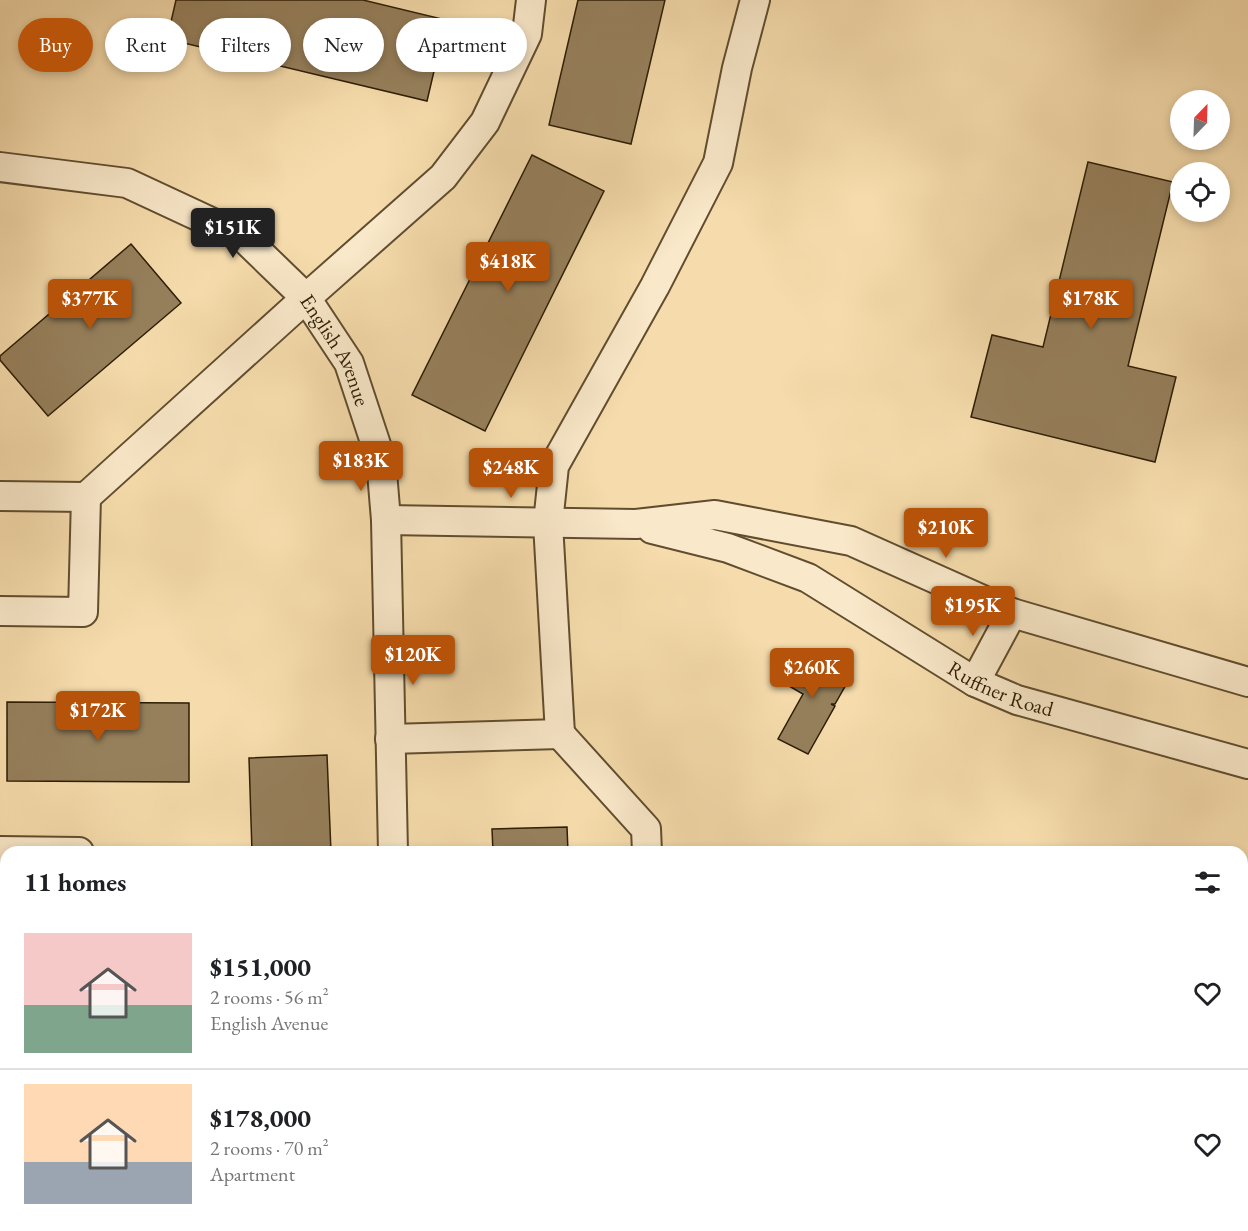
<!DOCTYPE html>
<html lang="en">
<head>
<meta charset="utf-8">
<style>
	body { margin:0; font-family:"EB Garamond",serif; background:#f6f6f6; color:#202124; height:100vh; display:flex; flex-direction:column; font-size:22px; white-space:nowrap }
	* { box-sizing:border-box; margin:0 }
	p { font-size:20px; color:#757577 }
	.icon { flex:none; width:33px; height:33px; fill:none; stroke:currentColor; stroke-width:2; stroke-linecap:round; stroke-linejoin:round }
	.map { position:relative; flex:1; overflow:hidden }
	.panel { position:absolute; left:0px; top:846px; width:1248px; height:386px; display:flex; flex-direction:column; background:#fff; border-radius:18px 18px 0 0; box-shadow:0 3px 9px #0003 }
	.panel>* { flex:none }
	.banner { position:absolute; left:18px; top:18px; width:600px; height:54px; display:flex; gap:12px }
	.needle { width:39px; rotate:23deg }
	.controls { position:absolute; left:1170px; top:90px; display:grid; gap:12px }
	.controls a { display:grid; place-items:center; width:60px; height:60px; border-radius:50%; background:#fff; box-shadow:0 3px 9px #0003; font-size:30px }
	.price { position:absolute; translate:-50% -51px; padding:0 14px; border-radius:6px; background:#b45309; color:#fff; font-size:20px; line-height:39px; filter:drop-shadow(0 2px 3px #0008) }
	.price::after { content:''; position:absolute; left:50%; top:36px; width:18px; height:14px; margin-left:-9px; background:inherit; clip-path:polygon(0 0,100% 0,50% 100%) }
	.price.selected { background:#222; color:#fff }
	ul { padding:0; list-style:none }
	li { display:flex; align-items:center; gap:18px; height:150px; padding:0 24px }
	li+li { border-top:2px solid #e0e0e0 }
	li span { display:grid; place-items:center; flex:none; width:168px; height:120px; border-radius:0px; color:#555 }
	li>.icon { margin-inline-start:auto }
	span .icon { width:72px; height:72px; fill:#fffc; stroke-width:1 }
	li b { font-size:26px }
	h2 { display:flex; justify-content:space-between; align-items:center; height:72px; padding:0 24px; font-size:26px }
	.tag { padding:0 21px; border-radius:27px; background:#fff; box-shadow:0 3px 9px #0003; font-size:21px; line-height:54px }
	.tag.selected { background:#b45309; color:#fff }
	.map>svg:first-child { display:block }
	.water { fill:#b29b73; stroke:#7d6947; stroke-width:1.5 }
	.building { fill:#96805c; stroke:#2e1d05; stroke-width:1.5 }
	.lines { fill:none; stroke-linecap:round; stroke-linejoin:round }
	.minor-casing { stroke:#604d2f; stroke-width:32 }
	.minor { stroke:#f9e8c9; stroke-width:28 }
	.labels { text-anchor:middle; stroke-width:5; stroke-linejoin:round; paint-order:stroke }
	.street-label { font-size:21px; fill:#2e1d05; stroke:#f9e8c9 }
</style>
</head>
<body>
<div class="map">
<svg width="1248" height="1231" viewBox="0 0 1248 1231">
	<rect width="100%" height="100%" fill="#f6dcac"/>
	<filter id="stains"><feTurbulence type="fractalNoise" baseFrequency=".00333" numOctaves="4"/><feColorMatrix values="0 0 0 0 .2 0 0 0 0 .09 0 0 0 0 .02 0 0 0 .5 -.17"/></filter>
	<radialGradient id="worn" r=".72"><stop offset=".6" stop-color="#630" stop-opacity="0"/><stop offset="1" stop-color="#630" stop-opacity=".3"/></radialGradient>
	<path class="water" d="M0,1039H6V1155H0Z"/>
	<path class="building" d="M176,0H363L446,20L427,101L167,39Z
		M578,0H665L631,144L549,125Z
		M532,155L604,191L485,431L412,395Z
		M1088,162L1173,182L1128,366L1176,377L1155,462L971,417L992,335L1043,347Z
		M131,244L181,303L48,416L0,360V356Z
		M800,649L851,676L835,704H831L835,706L808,754L778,739L803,694L782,682Z
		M7,702L189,703V782L7,781Z
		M327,755L331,852H252L249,758Z
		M567,827L568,852H493L492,829Z
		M0,1155H6V1226H100V1231H0Z"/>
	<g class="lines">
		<g class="minor-casing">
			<g id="minor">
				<path id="s1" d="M0,167L127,183L243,237L306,298L349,363L381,460L386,520L393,852"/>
				<path d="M0,496L86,497L306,298L443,177L485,122L527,34L531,0"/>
				<path d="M386,520L636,524L715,515L851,541L1012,613L1248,682"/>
				<path id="s2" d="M652,529L728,548L808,578L975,682L1017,700L1248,764"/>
				<path d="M0,611L83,612L86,497"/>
				<path d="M975,682L1012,613"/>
				<path d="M560,734L646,829L647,852"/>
				<path d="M390,739L560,734L548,523L554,466L655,286L718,163L737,68L755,0"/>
				<path d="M0,851L79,852"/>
				<path d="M0,933H6"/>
				<path d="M1242,998L1248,972"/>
				<path d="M410,1226L411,1231"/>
				<path d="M667,1226L668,1231"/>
				<path d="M199,1231V1226"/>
				<path d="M1189,1231L1190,1226"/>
			</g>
		</g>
		<use href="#minor" class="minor"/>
	</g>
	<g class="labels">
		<g class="street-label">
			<text dy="7" stroke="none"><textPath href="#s1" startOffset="404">English Avenue</textPath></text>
			<text dy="7" stroke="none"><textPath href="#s2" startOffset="387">Ruffner Road</textPath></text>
		</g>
	</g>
	<rect width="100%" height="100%" filter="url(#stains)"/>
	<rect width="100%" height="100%" fill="url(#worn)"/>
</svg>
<div class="controls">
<a><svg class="needle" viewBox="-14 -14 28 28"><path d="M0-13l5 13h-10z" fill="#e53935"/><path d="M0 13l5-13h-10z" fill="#757577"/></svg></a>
<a><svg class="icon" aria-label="locate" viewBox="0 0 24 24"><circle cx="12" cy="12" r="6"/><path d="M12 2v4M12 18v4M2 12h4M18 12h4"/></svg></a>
</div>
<b class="price selected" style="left:233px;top:259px">$151K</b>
<b class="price" style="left:508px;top:293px">$418K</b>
<b class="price" style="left:90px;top:330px">$377K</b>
<b class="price" style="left:1091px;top:330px">$178K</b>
<b class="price" style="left:361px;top:492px">$183K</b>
<b class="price" style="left:511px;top:499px">$248K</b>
<b class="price" style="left:946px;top:559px">$210K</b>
<b class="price" style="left:973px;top:637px">$195K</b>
<b class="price" style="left:413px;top:686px">$120K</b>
<b class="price" style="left:812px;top:699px">$260K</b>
<b class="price" style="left:98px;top:742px">$172K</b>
<div class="banner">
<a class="tag selected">Buy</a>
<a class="tag">Rent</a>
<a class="tag">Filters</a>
<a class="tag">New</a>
<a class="tag">Apartment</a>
</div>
<section class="panel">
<h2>11 homes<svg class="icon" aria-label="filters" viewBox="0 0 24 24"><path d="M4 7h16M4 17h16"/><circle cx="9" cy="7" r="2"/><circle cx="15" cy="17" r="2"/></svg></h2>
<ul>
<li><span style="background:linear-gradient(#f6c9c9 60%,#7fa58c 0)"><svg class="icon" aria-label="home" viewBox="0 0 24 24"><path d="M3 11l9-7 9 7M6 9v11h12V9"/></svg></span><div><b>$151,000</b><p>2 rooms · 56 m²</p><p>English Avenue</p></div><svg class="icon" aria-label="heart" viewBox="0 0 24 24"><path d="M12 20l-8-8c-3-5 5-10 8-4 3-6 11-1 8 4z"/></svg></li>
<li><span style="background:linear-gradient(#ffd9b3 65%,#9aa5b1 0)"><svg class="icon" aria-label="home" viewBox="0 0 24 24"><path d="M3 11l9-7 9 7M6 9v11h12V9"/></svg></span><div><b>$178,000</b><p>2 rooms · 70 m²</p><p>Apartment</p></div><svg class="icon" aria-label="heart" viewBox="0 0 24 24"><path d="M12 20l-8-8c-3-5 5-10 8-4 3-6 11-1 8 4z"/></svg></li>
</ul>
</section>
</div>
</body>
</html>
